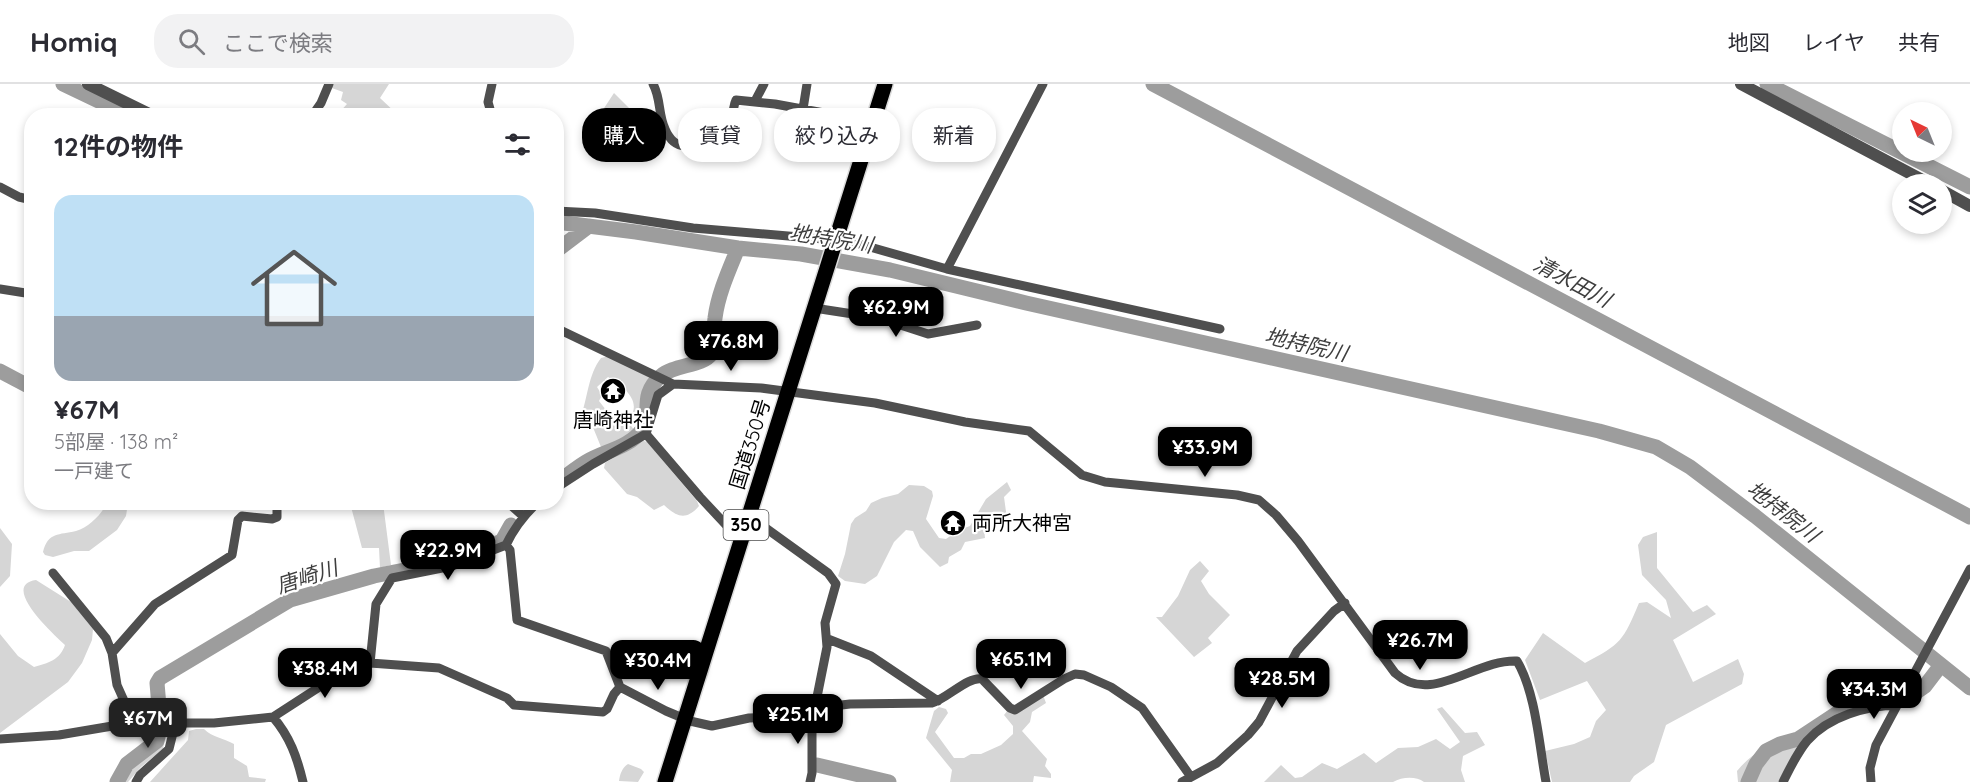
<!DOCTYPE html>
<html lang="ja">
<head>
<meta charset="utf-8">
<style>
	body { margin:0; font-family:Quicksand,"Noto Sans JP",sans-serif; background:#f2f2f3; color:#2b2b33; height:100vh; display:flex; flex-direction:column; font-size:22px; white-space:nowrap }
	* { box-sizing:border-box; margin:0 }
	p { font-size:20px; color:#7c7c81 }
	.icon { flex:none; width:33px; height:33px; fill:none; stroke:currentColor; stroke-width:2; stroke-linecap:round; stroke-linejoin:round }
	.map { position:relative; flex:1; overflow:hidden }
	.sheet { position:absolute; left:24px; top:24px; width:540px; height:402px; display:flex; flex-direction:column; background:#fff; border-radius:24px; box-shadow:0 3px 9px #0003 }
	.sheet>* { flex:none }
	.top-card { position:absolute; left:582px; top:24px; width:570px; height:54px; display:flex; gap:12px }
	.needle { width:39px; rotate:317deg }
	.tools { position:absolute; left:1892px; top:18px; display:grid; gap:12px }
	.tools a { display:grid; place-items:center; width:60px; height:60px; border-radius:50%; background:#fff; box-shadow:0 3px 9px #0003; font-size:30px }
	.price { position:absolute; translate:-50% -51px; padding:0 14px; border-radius:12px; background:#000; color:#fff; font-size:20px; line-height:39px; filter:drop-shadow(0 2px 3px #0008) }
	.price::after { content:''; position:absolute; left:50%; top:36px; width:18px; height:14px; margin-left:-9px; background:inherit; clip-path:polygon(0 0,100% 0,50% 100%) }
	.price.current { background:#222; color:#fff }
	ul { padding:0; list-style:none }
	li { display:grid; align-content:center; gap:12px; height:318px; padding:0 30px }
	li+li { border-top:2px solid #e1e1e2 }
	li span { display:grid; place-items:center; height:186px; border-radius:18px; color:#555 }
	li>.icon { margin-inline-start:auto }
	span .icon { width:108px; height:108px; fill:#fffc; stroke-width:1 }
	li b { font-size:26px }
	h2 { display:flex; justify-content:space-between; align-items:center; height:72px; padding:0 30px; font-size:26px }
	.tag { padding:0 21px; border-radius:24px; background:#fff; box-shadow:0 3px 9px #0003; font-size:21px; line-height:54px }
	.tag.current { background:#000; color:#fff }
	header { display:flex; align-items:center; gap:36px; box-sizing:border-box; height:84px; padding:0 30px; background:#fff; border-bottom:2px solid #e1e1e2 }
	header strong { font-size:28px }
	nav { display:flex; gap:33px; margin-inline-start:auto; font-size:21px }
	.search { width:420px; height:54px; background:#f2f2f3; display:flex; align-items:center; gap:15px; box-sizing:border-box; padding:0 21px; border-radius:24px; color:#7c7c81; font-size:22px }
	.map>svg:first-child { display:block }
	.green { fill:#d6d6d6 }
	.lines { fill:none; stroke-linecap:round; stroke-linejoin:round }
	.river { stroke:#9d9d9d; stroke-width:15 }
	.trunk-casing { stroke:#dbdbdb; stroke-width:18 }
	.minor { stroke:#4f4f4f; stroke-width:9 }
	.tertiary { stroke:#4f4f4f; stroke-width:12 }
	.trunk { stroke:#000; stroke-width:15 }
	.labels { text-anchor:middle; stroke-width:4.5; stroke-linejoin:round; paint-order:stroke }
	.shield { fill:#fff; stroke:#4c4c4c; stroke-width:1.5 }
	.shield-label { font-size:18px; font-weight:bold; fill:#000 }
	.poi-label { font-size:20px; fill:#000; stroke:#fff }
	.street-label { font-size:20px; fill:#000; stroke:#fff }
	.water-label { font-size:21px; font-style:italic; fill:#3e3e3e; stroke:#fff }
</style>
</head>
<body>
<header>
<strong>Homiq</strong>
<div class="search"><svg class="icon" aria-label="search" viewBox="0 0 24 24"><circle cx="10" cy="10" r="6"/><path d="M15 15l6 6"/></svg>ここで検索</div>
<nav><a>地図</a><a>レイヤ</a><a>共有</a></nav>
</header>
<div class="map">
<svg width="1970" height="698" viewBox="0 0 1970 698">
	<rect width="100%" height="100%" fill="#fff"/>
	<path class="green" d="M331,0H389L380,14L398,31H337L347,20L341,16L343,8L329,3Z
		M614,9L641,36L642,42L636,49C623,49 615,58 608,68L599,66L587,55L589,47Z
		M609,272L663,298L651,318L643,325L642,339L637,336L633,328C638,313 620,300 608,293L597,303L602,311L599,317L606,326C619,328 627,336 635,347L609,365L601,363L590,336L584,341L581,332C588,313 588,291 601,274Z
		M641,356L647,358L697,417L699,422C686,437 677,433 664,421L654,426L637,413L627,410L604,384L605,379Z
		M1007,398L1011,406L1004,413L1007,435L997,437L984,444L985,454L965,458L961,466L949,473L948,479L940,483L920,463L913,447L906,446L894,458L877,492L865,500L845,497L838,492L845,470L851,440L855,434L866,427L871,419L882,414L898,410L909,401L924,402L932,407L933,412L926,435L939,454L946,455L959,446L970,442L986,415Z
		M107,419H128L126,432L117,446L89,467H74L53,473L45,471L43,468C48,448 59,451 76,447C89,443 101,431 107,419Z
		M350,419H383L391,481L380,484L379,464H362Z
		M0,444L12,460L10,492L0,503Z
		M1657,448V484L1693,528L1707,521L1716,530L1673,556L1693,598L1738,575L1744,590L1742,600L1666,641L1654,678L1634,692L1630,698H1552L1545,667L1574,660L1590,653L1596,637L1606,626L1587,597L1540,616L1525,576L1543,549L1585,579C1621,560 1623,557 1639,519L1647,518L1671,534L1666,516L1642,491L1638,461L1643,453Z
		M1200,477L1209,487L1201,497L1209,510L1230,531L1208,554L1212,559L1194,573L1156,533H1162L1178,512L1190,486Z
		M36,496L71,518L93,545L92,556L82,579L68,598L0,649V550L18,572L34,583C48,579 60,576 65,561C52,549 0,501 36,496Z
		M1043,611L1046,619L1032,628L1030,638L1022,647L1047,675L1045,682L1051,690V694L1034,692L1033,698H950L952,686L926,654L934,627L939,623L946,625L948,629L935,648L954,674H964L971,670H981L1001,661L1013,650V642L1004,631L1008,626Z
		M1442,623L1465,649L1477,648L1485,661L1463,672L1461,686L1465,698H1424C1416,692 1402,693 1393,698H1264L1281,681L1295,694L1302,693L1322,679L1337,685L1364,669L1376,679L1398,664L1418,663L1436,655L1450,665L1460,658L1437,625Z
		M196,645H204C212,653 223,654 234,660V674L247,682L249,693L266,695L265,698H150L188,656L189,647Z
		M1802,650L1805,655L1794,669L1778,698H1738L1737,687C1755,665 1776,658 1802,650Z
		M161,657L164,659L163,665L141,683L128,698H119C128,682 145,666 161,657Z
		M628,680L641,685L644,688L638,698L619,697C620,690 622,684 628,680Z"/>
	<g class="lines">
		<path class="river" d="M63,0L130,32
			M1153,0L1970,433
			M1767,0L1970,103
			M556,138L636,148L738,164L801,170L890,186L1026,219L1599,347L1656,363L1690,383L1755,432L1970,604
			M556,167L589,142
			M0,287L32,304
			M556,400C566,392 576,384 586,378C604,367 629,364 642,346C654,331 637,312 661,292C673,281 703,282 711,270C717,260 713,246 715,234C718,210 729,186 738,164
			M1912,611L1925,602L1941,581
			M160,634L157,599L160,594L290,516L374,492L460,475L502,457L511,441
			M817,681L889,698
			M117,698L127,680L157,657L161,640
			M1748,698L1756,680L1766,667L1780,660L1798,655L1842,626L1881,615L1894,614"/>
		<g class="trunk-casing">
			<path id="trunk" d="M665,698L885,0"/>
		</g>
		<path class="minor" d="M492,0L488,18L492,32
			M653,0C661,14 658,30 665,45C676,71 695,62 714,49C720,45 728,40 731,34C734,28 733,22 736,16L775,20L873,38
			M755,17L764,0
			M803,25L807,0
			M312,32L321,19L329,0
			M0,103L19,113L32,116
			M556,127L595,129L693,144L835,156L856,159L947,185L1220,245
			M947,185L1043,0
			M0,205L32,210
			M814,224L879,234L928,250L977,241
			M556,244L673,300L761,304L875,319L965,338L1029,347L1082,391L1105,398L1237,411L1259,416L1276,431L1298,457L1395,589C1431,622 1475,575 1517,577C1536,609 1539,661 1546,698
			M646,350L700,413L741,457
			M556,404L593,380L646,350L658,311L673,300
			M507,418L523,432
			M749,432L828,489L836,500L825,539L827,563L814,628L812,649V689L810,698
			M506,461L510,466L517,536L606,567L620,603L666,627L690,637L712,642L749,634L803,632L824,623L850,620L932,619C948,614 968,592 982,595L1010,624L1015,626L1064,595L1075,590L1084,591L1111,603L1142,624L1191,693
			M53,489L106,554L112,569L117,601L130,630L136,638
			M828,555L871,572L938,617
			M112,569L155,520L232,471L238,436L242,432L272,435L277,433V418
			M370,579L376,520L392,494L452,482L506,461C514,444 524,431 538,418
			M273,633C290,653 297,673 303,698
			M0,655L59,651L136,638L214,639L273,633L341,589L354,582L370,579L439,584L507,614L514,621L603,628L607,625L614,610L620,603
			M136,698L140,691L169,665L176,637
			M1182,698L1217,679L1248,651L1259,638L1297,567L1334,527L1345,519
			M1783,698C1790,684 1797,669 1807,657C1829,632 1866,622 1898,621
			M1871,698L1870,684L1876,661L1970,485"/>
		<path class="tertiary" d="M88,0L153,32
			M1741,0L1930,100
			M1941,106L1970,122"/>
		<use href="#trunk" class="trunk"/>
	</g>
	<defs>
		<g id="temple-disc" transform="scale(1.35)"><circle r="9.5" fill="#000" stroke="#fff"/><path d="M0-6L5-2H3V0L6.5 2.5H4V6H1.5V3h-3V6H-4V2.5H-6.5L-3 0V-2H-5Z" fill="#fff"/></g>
	</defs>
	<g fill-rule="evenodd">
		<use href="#temple-disc" x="613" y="307"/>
		<use href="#temple-disc" x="953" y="439"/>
	</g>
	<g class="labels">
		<rect class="shield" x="723.5" y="426" width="45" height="30" rx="4.5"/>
		<g class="shield-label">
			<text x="746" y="447">350</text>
		</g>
		<g class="poi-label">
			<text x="613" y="343">唐崎神社</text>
			<text x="972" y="446" text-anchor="start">両所大神宮</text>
		</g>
		<g class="street-label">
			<text transform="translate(750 360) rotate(-73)" y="7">国道350号</text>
		</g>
		<g class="water-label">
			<text transform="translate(831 155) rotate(9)" y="7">地持院川</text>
			<text transform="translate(1572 198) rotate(28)" y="7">清水田川</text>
			<text transform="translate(1306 261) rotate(13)" y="7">地持院川</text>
			<text transform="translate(1783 428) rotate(38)" y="7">地持院川</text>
			<text transform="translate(307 493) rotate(-18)" y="7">唐崎川</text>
		</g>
	</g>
</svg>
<div class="tools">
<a><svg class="needle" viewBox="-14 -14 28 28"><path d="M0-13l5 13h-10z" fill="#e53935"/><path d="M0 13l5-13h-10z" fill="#7c7c81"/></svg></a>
<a><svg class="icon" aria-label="layers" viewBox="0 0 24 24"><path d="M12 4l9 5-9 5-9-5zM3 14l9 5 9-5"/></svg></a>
</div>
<b class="price" style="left:896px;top:254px">¥62.9M</b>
<b class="price" style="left:731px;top:288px">¥76.8M</b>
<b class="price" style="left:1205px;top:394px">¥33.9M</b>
<b class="price" style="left:448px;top:497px">¥22.9M</b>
<b class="price" style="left:1420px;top:587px">¥26.7M</b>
<b class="price" style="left:1021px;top:606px">¥65.1M</b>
<b class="price" style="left:658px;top:607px">¥30.4M</b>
<b class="price" style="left:325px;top:615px">¥38.4M</b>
<b class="price" style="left:1282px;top:625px">¥28.5M</b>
<b class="price" style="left:1874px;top:636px">¥34.3M</b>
<b class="price" style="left:798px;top:661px">¥25.1M</b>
<b class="price current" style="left:148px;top:665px">¥67M</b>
<div class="top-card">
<a class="tag current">購入</a>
<a class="tag">賃貸</a>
<a class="tag">絞り込み</a>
<a class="tag">新着</a>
</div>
<section class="sheet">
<h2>12件の物件<svg class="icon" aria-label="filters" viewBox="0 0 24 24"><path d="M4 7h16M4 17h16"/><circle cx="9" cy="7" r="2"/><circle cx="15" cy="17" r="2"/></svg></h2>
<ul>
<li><span style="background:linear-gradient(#bfe0f5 65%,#9aa5b1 0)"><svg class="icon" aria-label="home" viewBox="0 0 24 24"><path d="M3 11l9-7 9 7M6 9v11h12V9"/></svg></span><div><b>¥67M</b><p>5部屋 · 138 m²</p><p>一戸建て</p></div></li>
</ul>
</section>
</div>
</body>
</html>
